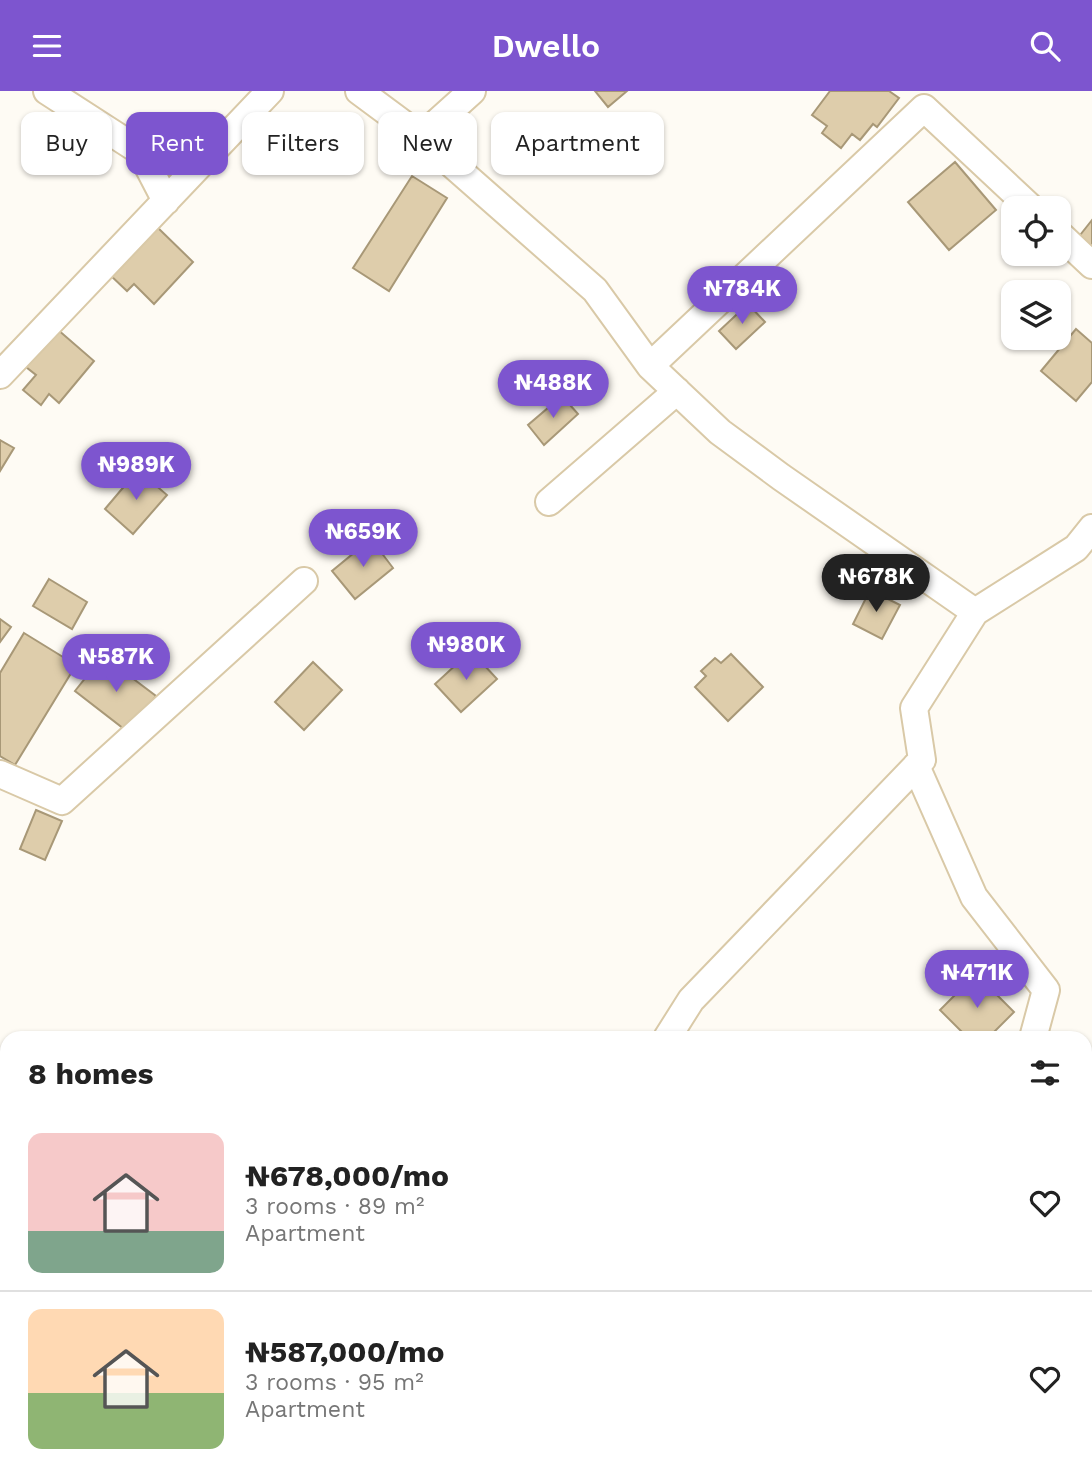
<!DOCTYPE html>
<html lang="en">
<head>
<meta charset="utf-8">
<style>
	body { margin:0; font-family:"Work Sans",sans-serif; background:#f6f6f6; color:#222; height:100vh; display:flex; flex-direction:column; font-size:26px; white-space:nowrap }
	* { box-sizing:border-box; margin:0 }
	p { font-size:23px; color:#767676 }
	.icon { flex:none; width:38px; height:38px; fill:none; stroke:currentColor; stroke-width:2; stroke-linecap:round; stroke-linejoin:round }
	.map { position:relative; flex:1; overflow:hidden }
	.drawer { position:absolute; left:0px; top:940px; width:1092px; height:450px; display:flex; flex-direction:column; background:#fff; border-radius:21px 21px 0 0; box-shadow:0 2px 5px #0004 }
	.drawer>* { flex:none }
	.hud { position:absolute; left:21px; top:21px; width:700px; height:63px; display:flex; gap:14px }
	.controls { position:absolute; left:1001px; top:105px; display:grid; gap:14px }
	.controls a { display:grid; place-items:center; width:70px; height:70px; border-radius:14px; background:#fff; box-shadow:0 2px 5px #0004; font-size:35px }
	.price { position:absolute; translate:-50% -60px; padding:0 16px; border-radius:24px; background:#7d55cf; color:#fff; font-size:23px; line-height:46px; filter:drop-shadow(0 2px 4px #0008) }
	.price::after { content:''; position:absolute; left:50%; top:42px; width:21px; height:16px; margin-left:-10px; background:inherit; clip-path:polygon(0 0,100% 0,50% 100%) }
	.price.current { background:#222; color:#fff }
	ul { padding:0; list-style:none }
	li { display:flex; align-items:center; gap:21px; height:175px; padding:0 28px }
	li+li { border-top:2px solid #e0e0e0 }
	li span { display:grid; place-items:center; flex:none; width:196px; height:140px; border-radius:14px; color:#555 }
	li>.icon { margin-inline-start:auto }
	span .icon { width:84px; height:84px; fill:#fffc; stroke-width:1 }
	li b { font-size:30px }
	h2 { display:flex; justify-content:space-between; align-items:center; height:84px; padding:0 28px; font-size:30px }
	.pill { padding:0 24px; border-radius:14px; background:#fff; box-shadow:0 2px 5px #0004; font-size:24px; line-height:63px }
	.pill.current { background:#7d55cf; color:#fff }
	header { display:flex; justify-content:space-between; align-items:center; height:91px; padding:0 28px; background:#7d55cf; color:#fff; font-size:32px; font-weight:600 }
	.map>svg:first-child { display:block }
	.building { fill:#decdab; stroke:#a89877; stroke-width:2 }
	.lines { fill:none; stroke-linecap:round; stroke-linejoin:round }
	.minor-casing { stroke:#d9c9a7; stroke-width:30 }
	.minor { stroke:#fff; stroke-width:26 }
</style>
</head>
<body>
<header><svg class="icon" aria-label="menu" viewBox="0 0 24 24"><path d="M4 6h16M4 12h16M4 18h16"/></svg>Dwello<svg class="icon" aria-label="search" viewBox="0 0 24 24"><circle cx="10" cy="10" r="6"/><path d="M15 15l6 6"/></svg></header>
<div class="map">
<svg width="1092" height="1389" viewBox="0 0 1092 1389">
	<rect width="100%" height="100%" fill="#fefbf4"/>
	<path class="building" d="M595,0H627L608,16Z
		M830,0H889L899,7L877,36L873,33L860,49L852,43L841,57L822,42L827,35L812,24Z
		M955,71L996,119L949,159L908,111Z
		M412,85L447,107L389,200L353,177Z
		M1092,129V159L1077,148Z
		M155,134L193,171L154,213L134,193L127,200L109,183Z
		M748,213L765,231L736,258L719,240Z
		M57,238L94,270L59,312L49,303L41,314L23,299L36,284L26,276Z
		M1076,238L1092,252V291L1076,310L1041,280Z
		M562,305L578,323L544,354L528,334Z
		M0,349L14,357L0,380Z
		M138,379L167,404L133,443L105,418Z
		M371,448L393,477L355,508L332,480Z
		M49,488L87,511L72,538L33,515Z
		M870,499L900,514L882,548L853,533Z
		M0,528L11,536L0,551Z
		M24,542L76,574L15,674L0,665V582Z
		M471,560L497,588L461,621L435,593Z
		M731,563L763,596L728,630L695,596L706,585L701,580L715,567L721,572Z
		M103,565L156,605L128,641L75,600Z
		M313,571L342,599L304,639L275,611Z
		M36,719L62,730L45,769L20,758Z
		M976,883L1014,921L988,947H968L940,919Z"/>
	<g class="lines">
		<g class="minor-casing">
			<path id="minor" d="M47,0L140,60L166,110
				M359,0L421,46L595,199L650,275L720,341L781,386L975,521
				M421,46L472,0
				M1059,143L1092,174
				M650,275L924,17L1031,117
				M0,284L270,0
				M549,411L677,300
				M916,675L974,806L1046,899L1033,947
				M0,683L62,710L304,490
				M667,947L691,909L922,669L914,617L975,521L1076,457L1092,437
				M0,1049L7,1055
				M0,1124L7,1113
				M422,1382L431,1389"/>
		</g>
		<use href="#minor" class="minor"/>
	</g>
</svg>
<div class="controls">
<a><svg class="icon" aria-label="locate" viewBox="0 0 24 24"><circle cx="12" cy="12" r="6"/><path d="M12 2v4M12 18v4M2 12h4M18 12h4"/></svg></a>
<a><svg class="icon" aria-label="layers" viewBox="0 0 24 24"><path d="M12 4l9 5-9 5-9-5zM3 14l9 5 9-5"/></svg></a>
</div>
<b class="price" style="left:742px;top:235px">₦784K</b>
<b class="price" style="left:553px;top:329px">₦488K</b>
<b class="price" style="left:136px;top:411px">₦989K</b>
<b class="price" style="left:363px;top:478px">₦659K</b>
<b class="price current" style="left:876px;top:523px">₦678K</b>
<b class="price" style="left:466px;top:591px">₦980K</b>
<b class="price" style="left:116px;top:603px">₦587K</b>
<b class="price" style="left:977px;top:919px">₦471K</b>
<div class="hud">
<a class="pill">Buy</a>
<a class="pill current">Rent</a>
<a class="pill">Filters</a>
<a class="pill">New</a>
<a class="pill">Apartment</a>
</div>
<section class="drawer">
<h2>8 homes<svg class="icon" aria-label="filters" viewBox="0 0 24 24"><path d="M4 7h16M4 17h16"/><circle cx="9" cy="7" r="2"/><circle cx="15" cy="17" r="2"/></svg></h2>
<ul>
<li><span style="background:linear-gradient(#f6c9c9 70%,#7fa58c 0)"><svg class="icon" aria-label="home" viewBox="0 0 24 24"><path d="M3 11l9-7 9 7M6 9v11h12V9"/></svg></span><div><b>₦678,000/mo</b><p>3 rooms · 89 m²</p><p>Apartment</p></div><svg class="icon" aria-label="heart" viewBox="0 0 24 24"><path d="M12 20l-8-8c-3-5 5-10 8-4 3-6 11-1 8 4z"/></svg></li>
<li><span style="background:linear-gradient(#ffd9b3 60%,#8fb573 0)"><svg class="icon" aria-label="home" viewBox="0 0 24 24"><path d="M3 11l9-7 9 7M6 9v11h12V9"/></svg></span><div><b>₦587,000/mo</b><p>3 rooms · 95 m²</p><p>Apartment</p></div><svg class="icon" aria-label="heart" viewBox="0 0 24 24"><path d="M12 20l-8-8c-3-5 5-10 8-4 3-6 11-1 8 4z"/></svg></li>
</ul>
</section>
</div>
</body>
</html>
